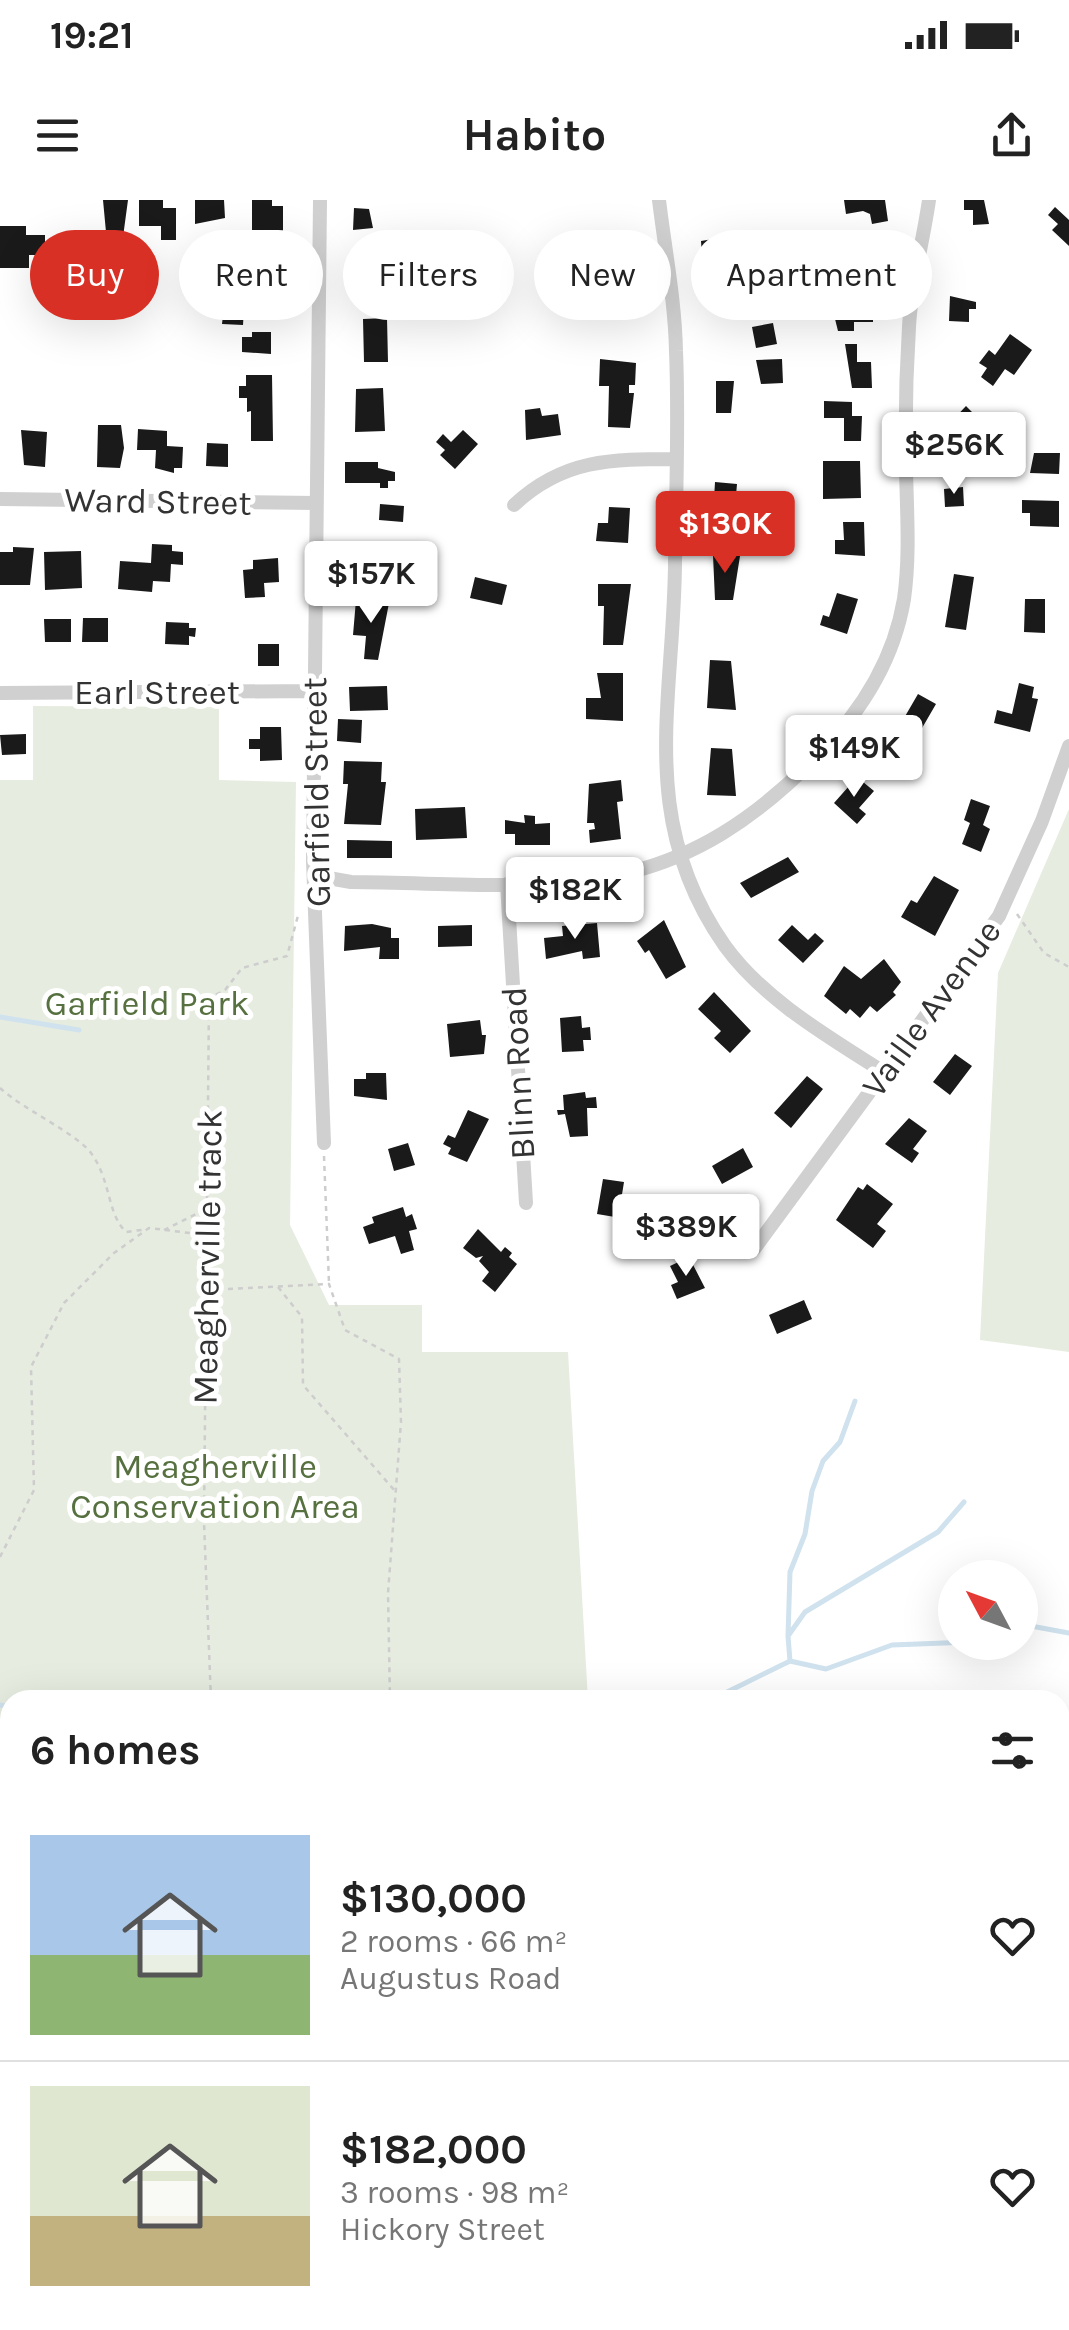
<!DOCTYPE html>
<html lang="en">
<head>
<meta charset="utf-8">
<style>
	body { margin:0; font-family:Karla,sans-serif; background:#f6f6f6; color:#222; height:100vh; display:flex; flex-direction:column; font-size:38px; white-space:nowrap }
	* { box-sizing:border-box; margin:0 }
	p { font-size:32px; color:#767676 }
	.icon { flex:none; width:55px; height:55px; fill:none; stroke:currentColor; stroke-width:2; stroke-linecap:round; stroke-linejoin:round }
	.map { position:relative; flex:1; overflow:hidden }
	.details { position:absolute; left:0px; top:1490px; width:1070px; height:640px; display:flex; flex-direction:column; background:#fff; border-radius:30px 30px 0 0; box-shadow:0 10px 40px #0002 }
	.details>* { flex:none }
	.banner { position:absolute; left:30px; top:30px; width:1010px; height:90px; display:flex; gap:20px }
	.needle { width:65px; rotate:311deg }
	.fabs { position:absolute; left:938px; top:1360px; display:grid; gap:20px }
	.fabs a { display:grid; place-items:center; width:100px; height:100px; border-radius:50%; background:#fff; box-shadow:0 10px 40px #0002; font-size:50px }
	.price { position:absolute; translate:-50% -85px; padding:0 22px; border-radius:10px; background:#fff; color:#222; font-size:32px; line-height:65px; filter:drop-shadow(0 2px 5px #0008) }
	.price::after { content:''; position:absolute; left:50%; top:60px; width:30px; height:22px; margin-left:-15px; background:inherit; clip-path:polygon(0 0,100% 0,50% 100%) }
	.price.current { background:#d93025; color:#fff }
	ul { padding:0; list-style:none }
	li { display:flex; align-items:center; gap:30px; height:250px; padding:0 30px }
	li+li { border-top:2px solid #e0e0e0 }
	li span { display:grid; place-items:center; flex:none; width:280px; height:200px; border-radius:0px; color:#555 }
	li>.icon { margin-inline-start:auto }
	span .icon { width:120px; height:120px; fill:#fffc; stroke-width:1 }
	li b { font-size:42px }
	h2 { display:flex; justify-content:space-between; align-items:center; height:120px; padding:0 30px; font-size:42px }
	.chip { padding:0 35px; border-radius:45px; background:#fff; box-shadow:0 10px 40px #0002; font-size:35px; line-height:90px }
	.chip.current { background:#d93025; color:#fff }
	.status { display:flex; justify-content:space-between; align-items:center; height:70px; padding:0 50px; background:#fff; direction:ltr }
	.status svg { height:28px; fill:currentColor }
	header { display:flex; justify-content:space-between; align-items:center; height:130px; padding:0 30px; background:#fff; font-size:45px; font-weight:700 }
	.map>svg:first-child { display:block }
	.green { fill:#e6ecdf }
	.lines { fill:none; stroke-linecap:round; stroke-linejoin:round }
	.stream { stroke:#cfe2ee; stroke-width:5 }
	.building { fill:#1a1a1a }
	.path { stroke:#cdcdcd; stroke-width:2.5; stroke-dasharray:5 5; stroke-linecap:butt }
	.minor { stroke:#d0d0d0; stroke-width:14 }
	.labels { text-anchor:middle; stroke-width:10; stroke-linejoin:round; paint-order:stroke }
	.street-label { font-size:35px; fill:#333; stroke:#fff }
	.park-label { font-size:35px; fill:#56703f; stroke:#fff }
</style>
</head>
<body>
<div class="status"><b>19:21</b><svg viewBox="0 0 49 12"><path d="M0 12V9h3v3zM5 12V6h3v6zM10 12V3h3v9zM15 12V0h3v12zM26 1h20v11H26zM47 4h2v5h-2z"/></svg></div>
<header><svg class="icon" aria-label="menu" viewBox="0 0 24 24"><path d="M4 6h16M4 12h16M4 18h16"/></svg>Habito<svg class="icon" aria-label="share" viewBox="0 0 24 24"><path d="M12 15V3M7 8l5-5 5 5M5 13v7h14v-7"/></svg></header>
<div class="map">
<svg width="1069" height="2130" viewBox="0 0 1069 2130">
	<rect width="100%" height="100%" fill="#fff"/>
	<path class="green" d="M33,506L219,507V580L296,582L290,1025L329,1105H422V1152H568L588,1500H10V2120H437L438,2130H0V580H33Z
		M1069,609V1152L980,1140L998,773Z"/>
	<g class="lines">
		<path class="stream" d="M0,817L79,830
			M1020,1424L1069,1433
			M788,1436L790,1372L805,1334L812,1291L823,1261L840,1242L855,1201
			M790,1461L788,1436L805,1412L938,1332L964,1302
			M711,1500L790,1461L826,1469L892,1445L970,1442
			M0,1505L10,1507"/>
	</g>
	<path class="building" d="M103,0H128L123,37L106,32Z
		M139,0H163V8H176V40H161V26H139Z
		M195,0H224L225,18L195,24Z
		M252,0H272V6H283V38H252Z
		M844,0H885L888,21L872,24L870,14L863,11L846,14Z
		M964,0H984L989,24L973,25V10H964Z
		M1055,7L1069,20V46L1052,30L1058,24L1048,15Z
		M354,8L369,9L373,28L353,30Z
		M0,26H26V35H45V55H29V68H0Z
		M866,33V46L878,45L879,69L860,76L858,44L851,45L850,34Z
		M719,38L720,42L739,40L741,60L722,62L724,81L719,82L720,89L709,90L708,84L704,85L701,41Z
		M382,58L383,81H392V95L359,96L360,59Z
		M246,67H277V76L246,82Z
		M621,69L625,103L592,110L589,83L600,82L599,71Z
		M217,77H242L241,95H216Z
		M138,82V96H116L115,83Z
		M260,85H289V113H271V96L260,97Z
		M848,90H865L866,103L873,102V122H854V131H838L832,107H841Z
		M950,96L976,102V109H969V122L949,121Z
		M224,106L244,107L243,125L222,124Z
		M387,118L388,162H364L363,119Z
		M773,123L777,144L756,148L752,127Z
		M252,132H271V154L242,152V137H252Z
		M1010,134L1032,150L1014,175L1005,169L993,186L981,177L987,168L979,163L989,150L995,155Z
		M845,144H857V162H871L872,188H852Z
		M600,159L636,163L635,185H629V193H634L630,228L608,227L609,186H599Z
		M782,159L783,183L761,184L756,160Z
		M246,175H272L273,241H251V211L247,212V198H239V186H246Z
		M716,181H734L731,213H716Z
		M383,188L385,231L355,232L356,189Z
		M824,201L852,202V216H862L861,241H844V218H824Z
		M966,206L981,221L962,240L947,226Z
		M540,208L542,216L558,214L561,235L526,240L525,210Z
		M98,225H121L124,248L120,268L97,267Z
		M138,229L167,231V246L183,247L182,268H174V273L155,268L156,250H137Z
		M21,230L47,232L45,267L24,265Z
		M463,230L478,244L455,269L440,255L445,250L436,242L443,234L451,242Z
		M207,243L228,244V267L206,266Z
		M1034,253H1060L1059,274L1030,273Z
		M823,261H860L861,298L823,299Z
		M345,262H378V268L395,272V281H388V288H380V283H345Z
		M715,282L737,284L734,318L713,317Z
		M963,287L964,306L945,307L944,289Z
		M1022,300L1059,301V327L1030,326V313H1022Z
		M380,304L404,306L403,322L379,320Z
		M609,307L630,308L628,343L596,341L598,323H608Z
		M843,322H864L865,356L835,354V340H844Z
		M152,344L172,345V351L183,352V365L171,364L170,382L153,381L152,392L118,389L120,361L151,363Z
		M13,347L34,348L30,385H0V352H13Z
		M81,351L82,388L45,390L44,352Z
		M713,355L740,356L733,400H715Z
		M278,358L279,382L264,383L265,397L245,398L243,370L253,369V360Z
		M954,374L974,377L966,430L945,427Z
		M475,377L507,385L502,405L470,398Z
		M598,384H631L623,445H603L604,406H598Z
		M837,393L858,399L847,434L820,425L823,415L829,417Z
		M1025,399H1045V433L1024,432Z
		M356,400L389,403L378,460L364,459L366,436L353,435Z
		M83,418H108V442H82Z
		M44,419H71V442H45Z
		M166,422L189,423V428H196L195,437L189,436V445L165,444Z
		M258,444H279V466H258Z
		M710,460L731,461L736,510L707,508Z
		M597,473H623V521L586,519V498H601Z
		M1019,483L1034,487L1032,498L1038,499L1030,532L994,523L997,510L1012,514Z
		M387,486L388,510L350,511L349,487Z
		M918,494L936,504L918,535L900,525Z
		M338,519L362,520L361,543L337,541Z
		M260,527H281L282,560L260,561V549H249V539H260Z
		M26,534V554L2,555L0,535Z
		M711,548L732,549L736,596L707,595Z
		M344,561L382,562L381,582H386L381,625L344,624L348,584H343Z
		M857,577L874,591L859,608L866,614L857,624L834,603Z
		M621,580L623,601L617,602L621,639L590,643L589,630L595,629L594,623H587L589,584Z
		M971,599L990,606L983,625L990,629L981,652L962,644L970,623L964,620Z
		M465,607L467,638L416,640L415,609Z
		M524,615L535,616V624L550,623V645H515V634H505V620L525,623Z
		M347,640L392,641V658H347Z
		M788,657L799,672L751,698L740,683Z
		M934,676L959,690L935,736L901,717L911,700L917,703Z
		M664,720L686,767L666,779L649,750L645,753L637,741Z
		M597,723L600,757L583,759L582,751L546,759L544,738L563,736L562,726Z
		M372,724L391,728V738H399V759H379L380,747L344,751L345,726Z
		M472,725V746L438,747V726Z
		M792,725L808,740L815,733L824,741L803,763L778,740Z
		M884,759L901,782L893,792L896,795L877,812L870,806L860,818L850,809L846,814L824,796L844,766L861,779Z
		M714,792L751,831L730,853L714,838L721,831L698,809Z
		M581,816L582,828L590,827L591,840H583L584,851L562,852L560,818Z
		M480,820L482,835H486L484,854L450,857L447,824Z
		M955,854L972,866L950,895L933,882Z
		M366,873H386L387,900L354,896V879H366Z
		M807,876L823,889L791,928L774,913Z
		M585,892L586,898L596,897L597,908H587L588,936L570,937L565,914L558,915L557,910H564L563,895Z
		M468,910L489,919L467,962L448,954L451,948L443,944L448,935L455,938Z
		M909,918L927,931L913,949L919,953L912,963L885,944Z
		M408,943L415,965L394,971L388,949Z
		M743,948L753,967L722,984L712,966Z
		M603,979L624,982L620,1007L629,1008L627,1019L597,1014Z
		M867,984L893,1004L877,1024L886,1031L873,1048L836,1020L858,987L863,990Z
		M403,1007L406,1017L412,1014L417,1029L409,1031L414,1050L401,1054L395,1036L369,1044L363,1027L374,1023L372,1017Z
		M669,1025L689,1031L685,1047L663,1044Z
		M478,1029L501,1052L505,1047L512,1053L509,1057L517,1064L495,1092L482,1081L489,1072L479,1061L483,1056L476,1058L463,1048Z
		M689,1057L705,1088L677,1099L671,1085L678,1082L670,1066Z
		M804,1100L812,1119L777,1134L769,1115Z
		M1069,1546V1604L1063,1605L1060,1547Z
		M1060,1956H1069V1986H1060Z
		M484,2120H534L535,2130H485Z
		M819,2120H840L838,2130H807L808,2124L818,2126Z
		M943,2120H980L979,2130H943Z"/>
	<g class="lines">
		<path class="path" d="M1017,714L1044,753L1069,767
			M0,888C24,910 76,933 91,953C111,980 107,1014 126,1032L148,1029
			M324,956L329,1083
			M164,1030L206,1009
			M278,1087L302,1117L303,1185L395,1291
			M208,1090L329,1084L345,1130L399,1159L401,1222L388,1393L390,1500
			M0,1357L34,1290L31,1167L64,1103L114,1053L149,1028L206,1035
			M211,1500L204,1322L209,798L225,790L242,768L287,756L299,712
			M0,1789L10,1787"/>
		<path class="minor" d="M320,0L313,661L324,943
			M659,0C665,50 675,101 676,151C679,222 676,293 675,363C674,502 636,619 725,746C764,800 829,837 885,873
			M0,299L316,303
			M514,305C563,259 611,259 676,259
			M0,493L314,491
			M317,676L351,682C550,684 665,712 818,555C861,512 894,459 904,399C910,356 907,314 906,270C905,223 906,174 909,127C911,85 923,42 929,0
			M507,684L526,1003
			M754,1049L999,716L1042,621L1069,546
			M1060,1694L1069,1684
			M1060,1900L1069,1899
			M628,2120L629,2130
			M1019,2120V2130"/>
	</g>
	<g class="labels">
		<g class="street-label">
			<text transform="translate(158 301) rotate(1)" y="12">Ward Street</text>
			<text x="157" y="504">Earl Street</text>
			<text transform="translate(316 592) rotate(-91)" y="12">Garfield Street</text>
			<text transform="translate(931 808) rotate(-54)" y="12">Vaille Avenue</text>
			<text transform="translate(518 873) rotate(-93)" y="12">Blinn Road</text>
			<text transform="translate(207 1057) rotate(-89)" y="12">Meagherville track</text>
		</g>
		<g class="park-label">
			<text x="147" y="815">Garfield Park</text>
			<text x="215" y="1278">Meagherville<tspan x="215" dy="40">Conservation Area</tspan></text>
		</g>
	</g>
</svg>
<div class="fabs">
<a><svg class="needle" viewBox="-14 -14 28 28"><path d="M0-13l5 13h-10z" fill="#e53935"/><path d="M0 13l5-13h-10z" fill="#767676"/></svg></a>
</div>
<b class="price" style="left:954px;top:297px">$256K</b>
<b class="price current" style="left:725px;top:376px">$130K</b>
<b class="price" style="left:371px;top:426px">$157K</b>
<b class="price" style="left:854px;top:600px">$149K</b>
<b class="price" style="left:575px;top:742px">$182K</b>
<b class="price" style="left:686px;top:1079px">$389K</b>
<div class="banner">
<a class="chip current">Buy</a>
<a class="chip">Rent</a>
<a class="chip">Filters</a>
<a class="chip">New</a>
<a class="chip">Apartment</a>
</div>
<section class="details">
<h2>6 homes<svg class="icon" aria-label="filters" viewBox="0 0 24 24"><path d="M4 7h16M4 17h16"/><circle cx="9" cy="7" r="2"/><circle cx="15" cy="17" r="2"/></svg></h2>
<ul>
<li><span style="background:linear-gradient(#a9c7e8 60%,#8fb573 0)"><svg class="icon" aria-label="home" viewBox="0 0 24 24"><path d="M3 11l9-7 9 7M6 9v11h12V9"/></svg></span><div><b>$130,000</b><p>2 rooms · 66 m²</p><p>Augustus Road</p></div><svg class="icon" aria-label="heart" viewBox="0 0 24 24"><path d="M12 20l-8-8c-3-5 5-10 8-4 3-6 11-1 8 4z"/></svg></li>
<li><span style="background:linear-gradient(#dfe7d0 65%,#c2b280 0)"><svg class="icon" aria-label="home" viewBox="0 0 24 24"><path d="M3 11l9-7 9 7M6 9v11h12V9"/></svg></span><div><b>$182,000</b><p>3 rooms · 98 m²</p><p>Hickory Street</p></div><svg class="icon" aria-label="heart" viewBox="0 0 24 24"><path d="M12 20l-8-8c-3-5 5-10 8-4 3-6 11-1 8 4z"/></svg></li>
</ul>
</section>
</div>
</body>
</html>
